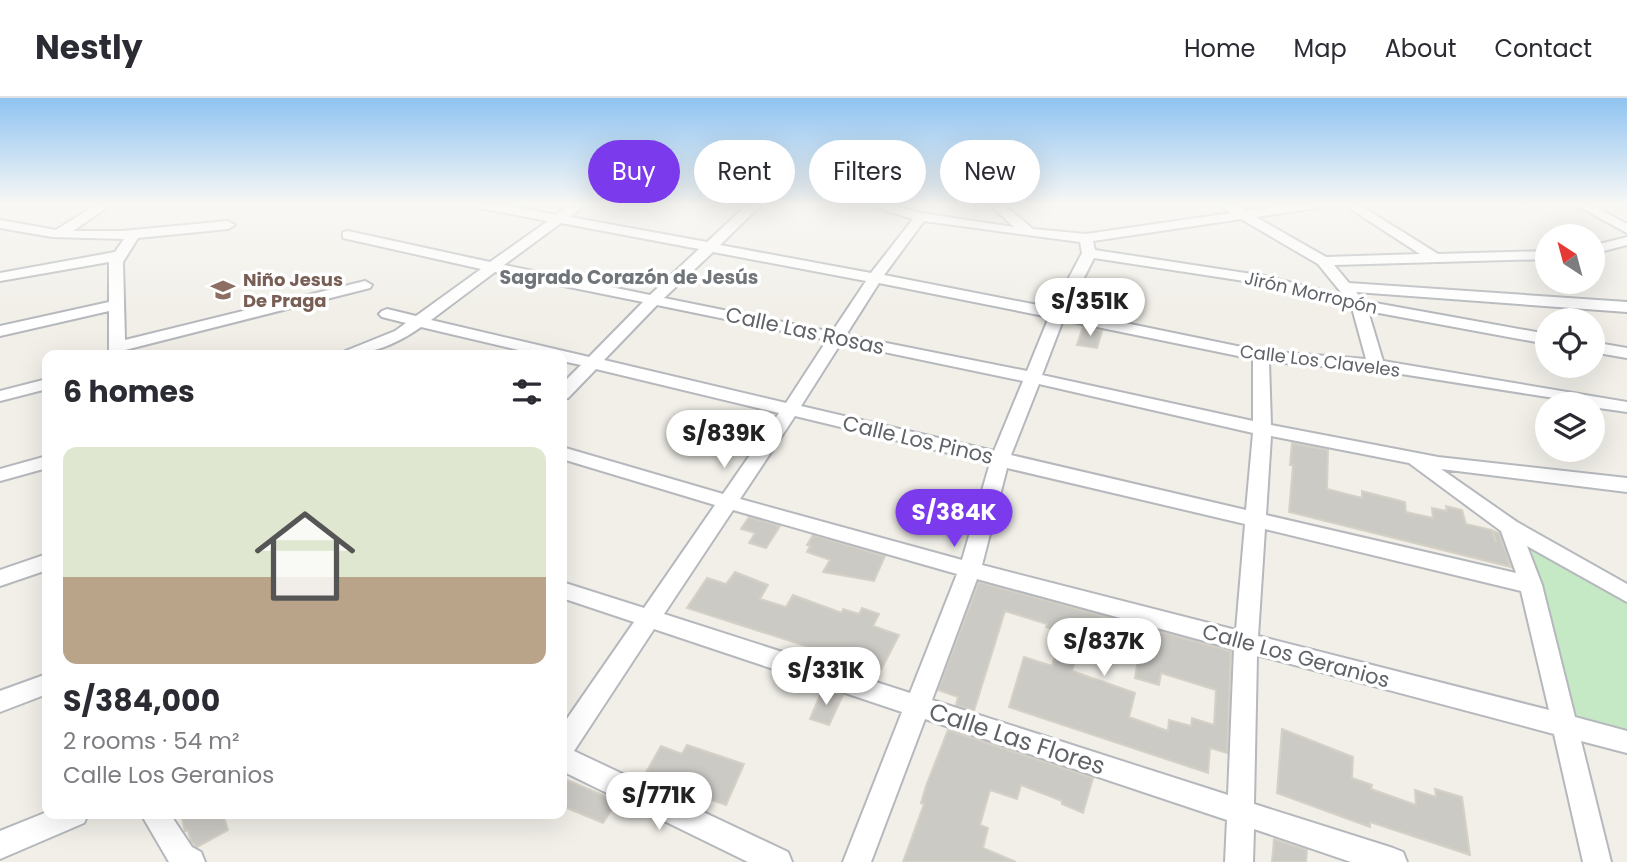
<!DOCTYPE html>
<html lang="en">
<head>
<meta charset="utf-8">
<style>
	body { margin:0; font-family:Poppins,sans-serif; background:#f7f7f7; color:#2b2b33; height:100vh; display:flex; flex-direction:column; font-size:26px; white-space:nowrap }
	* { box-sizing:border-box; margin:0 }
	p { font-size:23px; color:#7c7c81 }
	.icon { flex:none; width:38px; height:38px; fill:none; stroke:currentColor; stroke-width:2; stroke-linecap:round; stroke-linejoin:round }
	.map { position:relative; flex:1; overflow:hidden }
	.panel { position:absolute; left:42px; top:252px; width:525px; height:469px; display:flex; flex-direction:column; background:#fff; border-radius:14px; box-shadow:0 7px 28px #0002 }
	.panel>* { flex:none }
	.guide { position:absolute; left:588px; top:42px; width:665px; height:63px; display:flex; gap:14px }
	.needle { width:46px; rotate:324deg }
	.buttons { position:absolute; left:1535px; top:126px; display:grid; gap:14px }
	.buttons a { display:grid; place-items:center; width:70px; height:70px; border-radius:50%; background:#fff; box-shadow:0 7px 28px #0002; font-size:35px }
	.price { position:absolute; translate:-50% -60px; padding:0 16px; border-radius:24px; background:#fff; color:#222; font-size:23px; line-height:46px; filter:drop-shadow(0 2px 4px #0008) }
	.price::after { content:''; position:absolute; left:50%; top:42px; width:21px; height:16px; margin-left:-10px; background:inherit; clip-path:polygon(0 0,100% 0,50% 100%) }
	.price.active { background:#7c3aed; color:#fff }
	ul { padding:0; list-style:none }
	li { display:grid; align-content:center; gap:14px; height:371px; padding:0 21px }
	li+li { border-top:2px solid #e1e1e2 }
	li span { display:grid; place-items:center; height:217px; border-radius:14px; color:#555 }
	li>.icon { margin-inline-start:auto }
	span .icon { width:126px; height:126px; fill:#fffc; stroke-width:1 }
	li b { font-size:30px }
	h2 { display:flex; justify-content:space-between; align-items:center; height:84px; padding:0 21px; font-size:30px }
	.chip { padding:0 24px; border-radius:32px; background:#fff; box-shadow:0 7px 28px #0002; font-size:24px; line-height:63px }
	.chip.active { background:#7c3aed; color:#fff }
	header { display:flex; align-items:center; gap:42px; box-sizing:border-box; height:98px; padding:0 35px; background:#fff; border-bottom:2px solid #e1e1e2 }
	header strong { font-size:33px }
	nav { display:flex; gap:38px; margin-inline-start:auto; font-size:24px }
	.map>svg:first-child { display:block }
	.green { fill:#c5e8c5 }
	.building { fill:#cccac5; stroke:#d6d1c6; stroke-width:2; fill-rule:evenodd }
	.lines { fill:none; stroke-linecap:round; stroke-linejoin:round }
	.minor-casing { stroke:#b5b8bc; stroke-width:4 }
	.minor { fill:#fff; fill-rule:evenodd }
	.labels { text-anchor:middle; stroke-width:7; stroke-linejoin:round; paint-order:stroke }
	.far-education-label { font-size:18px; font-weight:bold; fill:#785e54; stroke:#fff; text-anchor:start }
	.far-street-label { font-size:18px; fill:#5f6368; stroke:#fff }
	.far-neighbourhood-label { font-size:19px; font-weight:bold; fill:#70757a; stroke:#fff }
	.street-label { font-size:21px; fill:#5f6368; stroke:#fff }
	.near-street-label { font-size:24px; fill:#5f6368; stroke:#fff }
</style>
</head>
<body>
<header>
<strong>Nestly</strong>
<nav><a>Home</a><a>Map</a><a>About</a><a>Contact</a></nav>
</header>
<div class="map">
<svg width="1627" height="764" viewBox="0 0 1627 764">
	<rect width="100%" height="100%" fill="#f1efe8"/>
	<path class="green" d="M1530,448L1627,504V634L1577,621Z"/>
	<path class="building" d="M1095,190L1113,193L1106,218L1088,215Z
		M1083,229L1102,233L1097,250L1077,247Z
		M1292,345L1328,352L1327,391L1362,400V393L1405,404L1406,414L1433,420L1432,410L1447,413L1446,408L1462,412L1466,426L1492,432L1496,445L1493,433L1499,435L1511,469L1289,414L1293,367H1290Z
		M749,419L780,428L766,450L749,445L755,435L741,431Z
		M813,437L885,458L874,483L823,474L830,462L807,454L810,448L807,447Z
		M735,474L768,487L760,501L786,509L793,497L842,515L843,511L859,516L862,510L879,516L873,528L899,537L881,572L687,510L707,480L726,486Z
		M979,484L1231,553L1227,655L1210,650L1208,675L1009,609L1024,559L1052,568L1062,534L1046,529L1047,526L1005,513L974,613L956,607L958,599L938,592ZM1085,526L1141,543L1135,580L1159,587L1161,575L1216,592L1214,627L1192,620L1191,628L1169,622L1168,633L1129,619L1135,595L1072,573Z
		M823,590L843,597L829,627L810,621Z
		M1282,631L1353,659L1352,680L1372,687L1371,691L1416,707L1415,692L1436,699L1435,691L1462,699L1470,757L1370,724V729L1277,695Z
		M948,632L1093,680L1083,715L1062,706V703L1021,687L1017,701L990,692L980,727L988,730L983,750L1016,764H903L924,706L921,705L926,688Z
		M687,647L744,666L726,707L644,678L661,648L682,656Z
		M562,680L617,703L603,725L562,708Z
		M181,716H223L228,732L197,749L191,743L188,732L185,733Z
		M1274,741L1307,752L1306,764H1272Z"/>
	<g class="lines">
		<g class="minor-casing">
			<path id="minor" d="M97,106H112L73,133H122L228,123L235,127L228,131L138,140L123,164L125,242L365,183L372,187L370,190L125,252V257H109V213L0,238V228L109,204V164L0,183V175L115,154L124,141L52,139L0,130V122L56,132Z
				M473,106H501L556,117L571,106H585L570,119L707,144L748,106H762L720,147L871,175L913,121L864,106H886L921,115L1014,129L989,106H1003L1033,131L1086,136L1231,115L1219,106H1235L1246,113L1289,106H1322L1316,110L1256,119L1326,159L1420,156L1343,106H1358L1438,156L1547,153V161L1334,167L1349,185L1627,204V214L1356,194L1364,203L1547,236V246L1368,213L1383,263L1627,304V314L1592,309V306L1376,272L1269,264L1271,327L1438,359L1627,380V394L1441,371L1517,424L1627,486V504L1527,448L1542,487L1575,619L1627,633V655L1581,643L1611,764H1583L1554,636L1257,557L1254,706L1393,750L1403,754L1407,764H1351L1254,731L1253,764H1225L1227,722L925,621L871,764H843L902,614L654,531L574,653L788,754L792,764H748L562,673V628L634,524L562,500V484L644,510L715,407L562,361V349L723,396L779,315L596,271L568,300L562,301V286L581,267L562,263V257H540L421,229C397,246 370,257 341,257L343,254L395,233L406,225L382,219L379,216L382,213L387,211L416,218L481,171L343,140V134L348,133L490,164L548,123L479,110ZM1241,121L1318,166L1344,198L1265,178L1095,152L1093,143ZM924,123L1080,144L1082,155L1053,210L884,177ZM561,125L699,151L650,197L504,167ZM713,154L866,183L832,234L664,200ZM1094,160L1264,186L1352,210L1366,261L1261,253L1067,213ZM495,174L643,204L589,259L431,222ZM879,185L1049,219L1027,273L846,237ZM657,207L827,242L786,305L604,262ZM1063,222L1253,261V323L1042,277ZM841,245L1023,283L994,353L801,308ZM1039,286L1253,335L1246,412L1011,357ZM795,318L990,365L962,462L740,401ZM1271,338L1409,365L1501,433L1516,475L1266,417ZM1007,370L1245,426L1236,532L982,467ZM733,412L957,476L910,595L664,516ZM1265,431L1521,493L1549,612L1258,538ZM977,481L1234,551L1228,697L932,602Z
				M1574,106H1590L1627,126V135Z
				M1627,139V147L1592,156V148Z
				M1592,244L1627,250V260L1592,254Z
				M47,281V291L0,303V293Z
				M47,358V370L0,383V371Z
				M47,456V472L0,488V472Z
				M47,576V596L0,614V593Z
				M47,714L88,716L84,725L0,761V733Z
				M141,716H170L192,749L201,754L205,764H169Z"/>
		</g>
		<use href="#minor" class="minor"/>
	</g>
	<linearGradient id="sky" x2="0" y2="1"><stop stop-color="#8fc3f1"/><stop offset="0.5" stop-color="#f9f8f5"/><stop offset="1" stop-color="#f9f8f5" stop-opacity="0"/></linearGradient>
	<rect width="1627" height="213" fill="url(#sky)"/>
	<defs>
		<g id="school-bare" transform="scale(1.89)"><path d="M0-5L7-2L0 1L-7-2ZM-4 1L0 2.5L4 1V4Q0 6-4 4Z" fill="#8d6e63" stroke="#fff" stroke-width="2.5" paint-order="stroke"/></g>
	</defs>
	<g fill-rule="evenodd">
		<use href="#school-bare" x="223" y="192"/>
	</g>
	<g class="labels">
		<g class="far-education-label">
			<text x="243" y="188">Niño Jesus<tspan x="243" dy="21">De Praga</tspan></text>
		</g>
		<g class="far-street-label">
			<text transform="translate(1311 195) rotate(13)" y="6">Jirón Morropón</text>
			<text transform="translate(1320 263) rotate(7)" y="6">Calle Los Claveles</text>
		</g>
		<g class="far-neighbourhood-label">
			<text x="629" y="186">Sagrado Corazón de Jesús</text>
		</g>
		<g class="street-label">
			<text transform="translate(805 233) rotate(12)" y="7">Calle Las Rosas</text>
			<text transform="translate(918 342) rotate(13)" y="7">Calle Los Pinos</text>
			<text transform="translate(1296 558) rotate(15)" y="7">Calle Los Geranios</text>
		</g>
		<g class="near-street-label">
			<text transform="translate(1017 641) rotate(18)" y="8">Calle Las Flores</text>
		</g>
	</g>
</svg>
<div class="buttons">
<a><svg class="needle" viewBox="-14 -14 28 28"><path d="M0-13l5 13h-10z" fill="#e53935"/><path d="M0 13l5-13h-10z" fill="#7c7c81"/></svg></a>
<a><svg class="icon" aria-label="locate" viewBox="0 0 24 24"><circle cx="12" cy="12" r="6"/><path d="M12 2v4M12 18v4M2 12h4M18 12h4"/></svg></a>
<a><svg class="icon" aria-label="layers" viewBox="0 0 24 24"><path d="M12 4l9 5-9 5-9-5zM3 14l9 5 9-5"/></svg></a>
</div>
<b class="price" style="left:1090px;top:240px">S/351K</b>
<b class="price" style="left:724px;top:372px">S/839K</b>
<b class="price active" style="left:954px;top:451px">S/384K</b>
<b class="price" style="left:1104px;top:580px">S/837K</b>
<b class="price" style="left:826px;top:609px">S/331K</b>
<b class="price" style="left:659px;top:734px">S/771K</b>
<div class="guide">
<a class="chip active">Buy</a>
<a class="chip">Rent</a>
<a class="chip">Filters</a>
<a class="chip">New</a>
</div>
<section class="panel">
<h2>6 homes<svg class="icon" aria-label="filters" viewBox="0 0 24 24"><path d="M4 7h16M4 17h16"/><circle cx="9" cy="7" r="2"/><circle cx="15" cy="17" r="2"/></svg></h2>
<ul>
<li><span style="background:linear-gradient(#dfe7d0 60%,#b9a48a 0)"><svg class="icon" aria-label="home" viewBox="0 0 24 24"><path d="M3 11l9-7 9 7M6 9v11h12V9"/></svg></span><div><b>S/384,000</b><p>2 rooms · 54 m²</p><p>Calle Los Geranios</p></div></li>
</ul>
</section>
</div>
</body>
</html>
